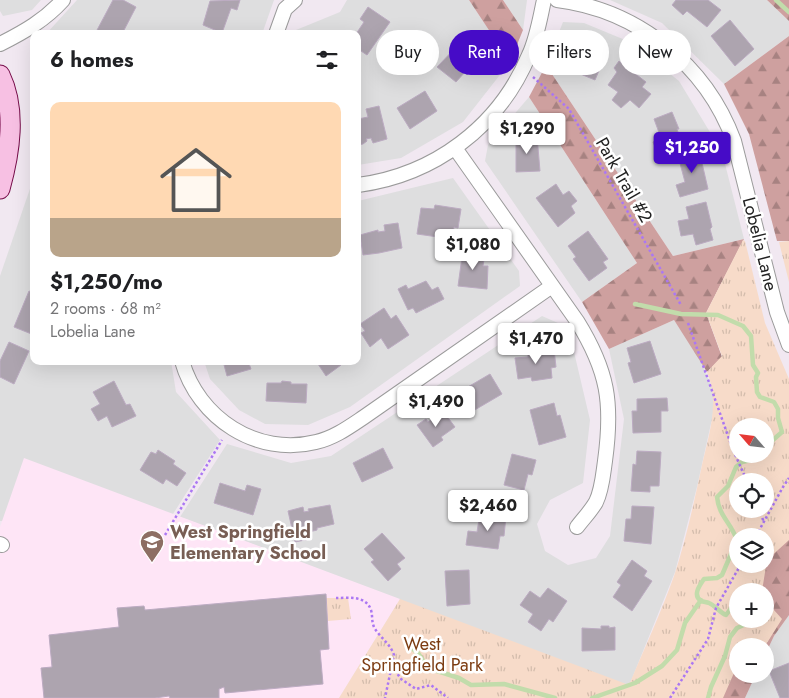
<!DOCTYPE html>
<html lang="en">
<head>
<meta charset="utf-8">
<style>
	body { margin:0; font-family:Jost,sans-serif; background:#f6f6f6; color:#202124; height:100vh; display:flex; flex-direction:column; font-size:19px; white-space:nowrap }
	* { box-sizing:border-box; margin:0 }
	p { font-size:16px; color:#757577 }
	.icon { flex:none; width:28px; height:28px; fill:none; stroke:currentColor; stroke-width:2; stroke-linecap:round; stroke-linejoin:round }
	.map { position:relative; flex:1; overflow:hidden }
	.sheet { position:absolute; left:30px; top:30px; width:331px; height:335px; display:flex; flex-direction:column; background:#fff; border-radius:10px; box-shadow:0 5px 20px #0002 }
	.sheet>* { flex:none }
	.top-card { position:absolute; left:376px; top:30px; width:338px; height:45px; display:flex; gap:10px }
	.needle { width:32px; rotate:298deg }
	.fabs { position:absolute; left:729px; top:418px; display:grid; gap:10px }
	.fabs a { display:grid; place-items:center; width:45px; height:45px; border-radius:50%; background:#fff; box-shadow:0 5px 20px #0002; font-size:25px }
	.price { position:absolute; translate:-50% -42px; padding:0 11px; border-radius:5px; background:#fff; color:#222; font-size:16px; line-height:32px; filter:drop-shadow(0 1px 2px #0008) }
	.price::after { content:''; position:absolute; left:50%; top:30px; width:15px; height:11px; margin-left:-8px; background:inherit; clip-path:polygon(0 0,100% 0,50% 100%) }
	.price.selected { background:#460bc7; color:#fff }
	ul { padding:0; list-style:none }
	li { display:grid; align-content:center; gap:10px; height:265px; padding:0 20px }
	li+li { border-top:1px solid #e0e0e0 }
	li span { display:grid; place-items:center; height:155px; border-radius:10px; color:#555 }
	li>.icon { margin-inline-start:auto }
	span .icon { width:90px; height:90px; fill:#fffc; stroke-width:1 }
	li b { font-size:21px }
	h2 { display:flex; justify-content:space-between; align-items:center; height:60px; padding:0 20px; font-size:21px }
	.tag { padding:0 18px; border-radius:22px; background:#fff; box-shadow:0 5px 20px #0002; font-size:18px; line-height:45px }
	.tag.selected { background:#460bc7; color:#fff }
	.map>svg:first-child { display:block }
	.residential { fill:#dededf }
	.education { fill:#fee5f6 }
	.forest { fill:url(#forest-firs) }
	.park { fill:url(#park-tufts); fill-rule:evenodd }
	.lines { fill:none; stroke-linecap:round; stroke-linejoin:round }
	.stream { stroke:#c2dcab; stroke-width:4.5 }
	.building { fill:#ada4af; stroke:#bcabc2 }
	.street-casing { stroke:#9b9b9b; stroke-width:16 }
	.secondary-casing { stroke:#750b48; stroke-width:21 }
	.path { stroke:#ab77f3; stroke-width:2.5; stroke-dasharray:2.5 2.5; stroke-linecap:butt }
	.street { stroke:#fff; stroke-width:14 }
	.secondary { stroke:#f7c0e3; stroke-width:19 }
	.labels { text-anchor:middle; stroke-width:5; stroke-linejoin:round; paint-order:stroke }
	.street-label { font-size:18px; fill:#212121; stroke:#fff }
	.education-label { font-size:18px; font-weight:bold; fill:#785e54; stroke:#fff; text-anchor:start }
	.park-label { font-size:18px; fill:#7c3c12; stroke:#fff }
</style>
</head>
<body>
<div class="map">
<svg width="789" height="698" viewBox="0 0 789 698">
	<defs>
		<pattern id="forest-firs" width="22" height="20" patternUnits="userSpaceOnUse" patternTransform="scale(1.25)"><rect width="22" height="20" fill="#cea09f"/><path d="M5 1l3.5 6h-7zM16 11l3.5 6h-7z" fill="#a78281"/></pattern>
		<pattern id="park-tufts" width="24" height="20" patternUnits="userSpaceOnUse" patternTransform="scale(1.25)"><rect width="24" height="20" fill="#f7dbc9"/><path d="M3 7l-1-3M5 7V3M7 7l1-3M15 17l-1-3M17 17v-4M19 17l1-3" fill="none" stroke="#d3bcac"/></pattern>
	</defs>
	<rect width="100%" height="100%" fill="#f1e8f1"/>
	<path class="residential" d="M0,0H41L32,10L3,16L0,11Z
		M77,0H274L262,34H46Z
		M347,0H469L510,62L463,122L401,158L358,165V34H295L296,30L340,12Z
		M503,0H527L523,30Z
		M610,0H767L789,21V36L724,84L662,23Z
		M563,22L584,23L630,42L679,81L722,152L744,239L673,256L546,65Z
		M529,97L637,263L582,302L485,161L488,145Z
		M34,173V361H171L176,392L220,440L173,514L0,521V276L33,180Z
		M453,178L519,271L520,286L350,407L308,425L265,424L239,410L210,379L204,361H358V201Z
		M542,316L558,323L574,352L590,420L583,483L550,500L537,524L545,551L568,565L596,558L610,536L624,419L609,349L674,320L702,363L712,388L714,407L712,419L697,487L675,572L629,686L180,517L227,444L291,463L331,456Z
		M789,615V698H745L756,674H765V655L774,636Z"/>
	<path class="education" d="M24,458L400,599L339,698H0V527Z"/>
	<path class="forest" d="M469,0H503L523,30L510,62Z
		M767,0H789V21Z
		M789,36V241H777L749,134L724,84Z
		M546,65L673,256L744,239L706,313L722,357L707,372L674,320L609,349L582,302L637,263L529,97Z
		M789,538V615L774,636L765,655V646L780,618L765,602V591H760L765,559Z
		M737,671L738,674H756L745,698H721L732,672Z"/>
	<path class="park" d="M743,240L745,241L765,323L789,379V540L767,560L762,591H738V619H765V600L782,619L765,646H738L737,672L734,673L723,698H339L400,599L629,685C644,649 661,613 674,576C686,540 694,502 702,465C709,434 720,403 707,372L722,356L706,313ZM738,426H765V454H738ZM738,481H765V509H738ZM765,536V564H738V536Z
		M789,241V282L779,242Z
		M326,598H348L351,619L328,621Z"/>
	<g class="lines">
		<path class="stream" d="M776,0L789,12
			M635,304L681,314L718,315L743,326L751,336L753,365L758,373L756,377L757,392L760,397L774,402L778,409V418L782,432L765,447
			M738,605L732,607L726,615C719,612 716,606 709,603C707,602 704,602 701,601C692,595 700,585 704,579L717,578L722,575L737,540C731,523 719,516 717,497L728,486L736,467L742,462L751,460L760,454
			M406,644L418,653L428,668L459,678L471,685L504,684L555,698
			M592,698L635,683L662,666L677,650L685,623L701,600
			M708,698L711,687L725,656L730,637L737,628L757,619"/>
	</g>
	<path class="building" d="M113,0H123L136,7L122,34H99L96,32Z
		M240,0L237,10L231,8L222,33L203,25L210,1Z
		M676,0H708L721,10L707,27L687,11L683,15L672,5Z
		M368,7L390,22L367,55L358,49V34H356L364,22L360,19Z
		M730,20L754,49L735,66L711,36Z
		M564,39L579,45L577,51L603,61L595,80L554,63Z
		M462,41L469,47L471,44L485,56L467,75L465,72L456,82L437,67Z
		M619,61L646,82L642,87L651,94L639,108L630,100L621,108L612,100L618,92L608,85L617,72L614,68Z
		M425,91L437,111L410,129L397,108Z
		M379,106L387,139L373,143L371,138L366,139L367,141L363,144L358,145V119L368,117L366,109Z
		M672,112L679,129H677L681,141L657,152L653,142L661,138L654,119Z
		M537,136L540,171L516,172V138Z
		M699,150L708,189L680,197L676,185L685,182L678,156Z
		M556,184L563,195L569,191L577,201L571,206L575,213L558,227L536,198Z
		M706,202L712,227L710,229L713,240L696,245L693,234L681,236L678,221L689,219L686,207Z
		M435,205L461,209L458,228L454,227L452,239L417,234L421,208L434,209Z
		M398,223L402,248L379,253L363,255L360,235L378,230V232L385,231L384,225Z
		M588,231L608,259L603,262L607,268L589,281L573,259L576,257L568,246Z
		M463,250L485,253L483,266H488L487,289L458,286Z
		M426,281L432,290L438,287L444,299L416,313L413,308L408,310L398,289L406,285L408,289Z
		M29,291L34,293V335L14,327Z
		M384,308L391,319L396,315L409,335L388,349L381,338L370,347L361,333L365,331L360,324Z
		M650,341L661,374L634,383L628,363L631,362L627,348Z
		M9,342L29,351L14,384L0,377V361Z
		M554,349L556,367L551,368L552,378L532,381L531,377L518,379L515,358L528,357V352Z
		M223,361H248L251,369L227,376Z
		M316,361H340L339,362L341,365L326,376Z
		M490,374L502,394L473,411L461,391Z
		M114,381L126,405L130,404L136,416L112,427L107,416L98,421L91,409L100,404L93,392Z
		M282,381L291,382V384H307L306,403L266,401L267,383H281Z
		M667,398L668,411H661V432L633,433L632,411H637V399Z
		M554,403L557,416L560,415L566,437L539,445L530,410Z
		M443,411L455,427L441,437L443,440L433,447L417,425L426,419L428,422Z
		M383,448L393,468L362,482L353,463Z
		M158,450L175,461L173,464L186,473L177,486L166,479L163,484L140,470L151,452L156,454Z
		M637,451L661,452L659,486H650V492L631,491L633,464L636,465Z
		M512,454L536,460L532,475L528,474L524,490L504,485Z
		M220,483L245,491L247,485L261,489L253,515L214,503Z
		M330,505L334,524L317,528V530L309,532L310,539L295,542L288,511L303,507L304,512L309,511L308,509Z
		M632,506L654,507L651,544L624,541L626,519H631Z
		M480,513L506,516L504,536H500L498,549L466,545L468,531L477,532Z
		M382,533L405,558L397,564L401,569L388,581L371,562L374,560L364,549Z
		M632,560L647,571L644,576L652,581L632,611L613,597L621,585L617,582Z
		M469,570L470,604L447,606L445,571Z
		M548,588L567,601L553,622L549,619L541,631L528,622L533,614L520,605L530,591L540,598Z
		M326,594L329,649L320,650L323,684L225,693L224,687L219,689V698H170L169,696L155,698H44L41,668L52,667L49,635L119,627L117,608L144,606L145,610Z
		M601,626H609V628L615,627V650L582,651V628L601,629Z
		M789,663V698H780L769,671Z"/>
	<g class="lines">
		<g class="street-casing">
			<path id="street" d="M557,0C638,10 706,65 734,141L777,312L789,345
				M276,34L285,9L295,0
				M0,44C24,32 45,20 63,0
				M455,148L577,321C608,371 613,403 605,461C603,475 602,490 596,502C591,511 583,519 577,527
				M358,185C434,175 499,127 529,55C537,38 540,18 544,0
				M182,361C198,418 257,457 316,442C334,438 349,427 364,417L552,286
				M0,544L2,545"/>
		</g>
		<g class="secondary-casing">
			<path id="secondary" d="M0,75C17,110 10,153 0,189"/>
		</g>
		<path class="path" d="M533,77L569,109L681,305
			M688,323L733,450L747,481
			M758,509L764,522
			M165,535L222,440
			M756,536L783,487L789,478
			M336,598C348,598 366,595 371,610C373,617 371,622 375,629C381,638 391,645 394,655L385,698
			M392,666L401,679L416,689L431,685L448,698
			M670,698L708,639L716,608L741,564"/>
		<use href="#street" class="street"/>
		<use href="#secondary" class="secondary"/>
	</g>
	<defs>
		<g id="school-pin" transform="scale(1.25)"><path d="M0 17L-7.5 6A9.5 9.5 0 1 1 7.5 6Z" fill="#8d6e63" stroke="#fff"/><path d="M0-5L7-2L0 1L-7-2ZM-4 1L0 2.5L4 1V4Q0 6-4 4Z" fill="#fff"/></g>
	</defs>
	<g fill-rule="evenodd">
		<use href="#school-pin" x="152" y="542"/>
	</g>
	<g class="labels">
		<g class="street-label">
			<text transform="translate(624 180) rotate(60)" y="6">Park Trail #2</text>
			<text transform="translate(760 244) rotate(76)" y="6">Lobelia Lane</text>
		</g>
		<g class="education-label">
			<text x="170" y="538">West Springfield<tspan x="170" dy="21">Elementary School</tspan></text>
		</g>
		<g class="park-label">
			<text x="422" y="650">West<tspan x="422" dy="21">Springfield Park</tspan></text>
		</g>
	</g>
</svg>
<div class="fabs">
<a><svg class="needle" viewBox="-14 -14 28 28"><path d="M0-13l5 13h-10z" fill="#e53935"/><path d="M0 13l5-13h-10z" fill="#757577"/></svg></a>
<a><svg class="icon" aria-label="locate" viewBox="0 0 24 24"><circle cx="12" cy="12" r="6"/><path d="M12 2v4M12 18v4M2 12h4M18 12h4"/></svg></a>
<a><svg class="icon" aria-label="layers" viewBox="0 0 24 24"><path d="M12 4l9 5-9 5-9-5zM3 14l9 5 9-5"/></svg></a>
<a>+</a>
<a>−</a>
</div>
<b class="price" style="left:527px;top:155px">$1,290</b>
<b class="price selected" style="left:692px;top:174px">$1,250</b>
<b class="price" style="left:473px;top:271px">$1,080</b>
<b class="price" style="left:536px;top:365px">$1,470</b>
<b class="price" style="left:436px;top:428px">$1,490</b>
<b class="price" style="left:488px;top:532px">$2,460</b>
<div class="top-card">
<a class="tag">Buy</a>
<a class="tag selected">Rent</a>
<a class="tag">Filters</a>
<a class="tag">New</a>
</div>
<section class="sheet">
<h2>6 homes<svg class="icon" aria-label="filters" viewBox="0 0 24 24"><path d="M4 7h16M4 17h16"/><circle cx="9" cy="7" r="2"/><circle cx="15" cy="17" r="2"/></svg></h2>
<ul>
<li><span style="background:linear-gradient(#ffd9b3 75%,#b9a48a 0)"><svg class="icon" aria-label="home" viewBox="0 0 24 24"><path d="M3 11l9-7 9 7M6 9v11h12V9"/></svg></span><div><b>$1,250/mo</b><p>2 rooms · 68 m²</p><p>Lobelia Lane</p></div></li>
</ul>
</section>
</div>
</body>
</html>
